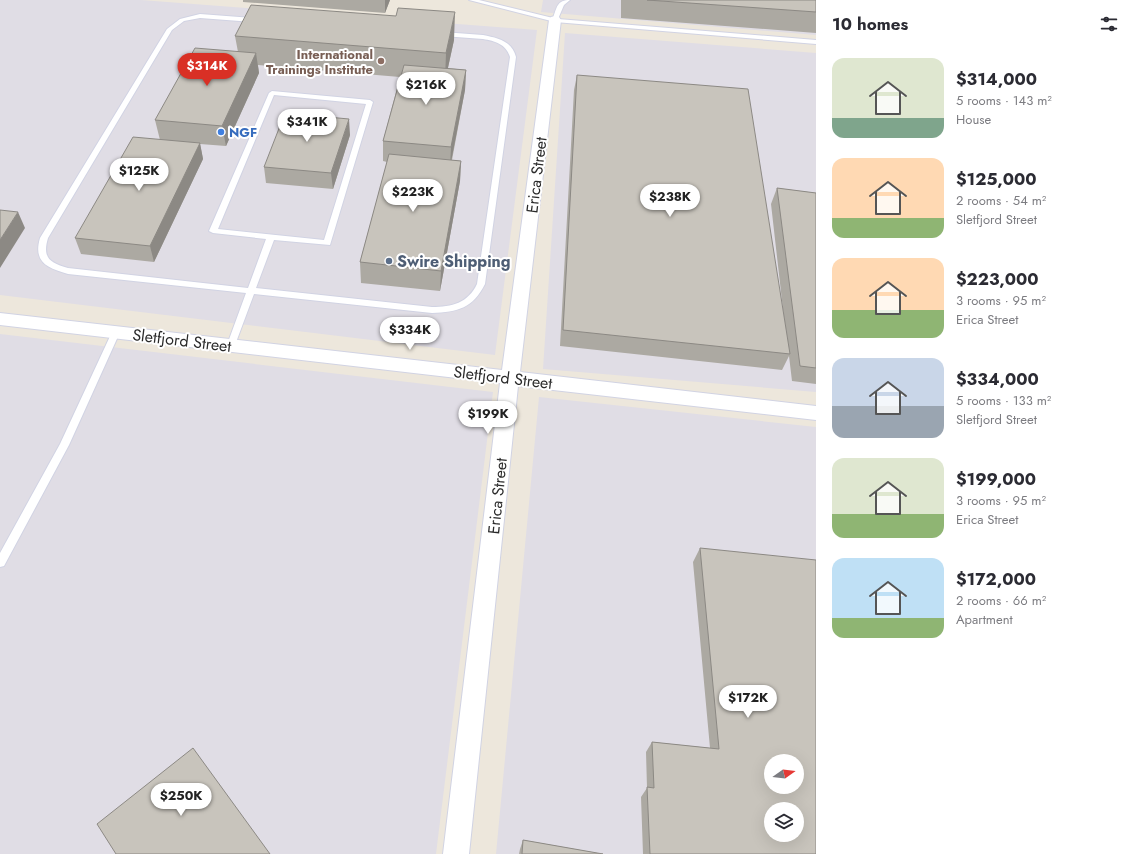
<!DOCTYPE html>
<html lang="en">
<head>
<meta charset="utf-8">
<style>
	body { margin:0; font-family:Jost,sans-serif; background:#f7f7f7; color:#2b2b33; height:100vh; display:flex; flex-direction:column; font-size:15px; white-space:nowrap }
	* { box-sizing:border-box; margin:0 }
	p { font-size:13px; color:#7c7c81 }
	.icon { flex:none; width:22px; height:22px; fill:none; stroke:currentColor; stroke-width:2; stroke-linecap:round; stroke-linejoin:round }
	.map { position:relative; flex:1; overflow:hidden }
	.drawer { display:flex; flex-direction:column; background:#fff; width:320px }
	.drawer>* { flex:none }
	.needle { width:26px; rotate:76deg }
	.fabs { position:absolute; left:764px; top:754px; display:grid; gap:8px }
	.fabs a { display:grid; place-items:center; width:40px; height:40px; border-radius:50%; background:#fff; box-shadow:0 4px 16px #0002; font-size:20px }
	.price { position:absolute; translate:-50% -34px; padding:0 9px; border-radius:14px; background:#fff; color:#222; font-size:13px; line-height:26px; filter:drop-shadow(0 1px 2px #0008) }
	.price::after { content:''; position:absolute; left:50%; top:24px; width:12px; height:9px; margin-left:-6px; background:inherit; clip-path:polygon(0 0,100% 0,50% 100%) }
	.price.current { background:#d93025; color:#fff }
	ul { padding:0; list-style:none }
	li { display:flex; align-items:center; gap:12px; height:100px; padding:0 16px }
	li span { display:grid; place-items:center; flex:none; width:112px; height:80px; border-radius:12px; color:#555 }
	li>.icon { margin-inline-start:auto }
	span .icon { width:48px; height:48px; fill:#fffc; stroke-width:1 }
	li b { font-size:17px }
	h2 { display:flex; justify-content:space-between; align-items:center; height:48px; padding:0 16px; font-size:17px }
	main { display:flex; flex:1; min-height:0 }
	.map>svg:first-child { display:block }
	.industrial { fill:#e0dde5; fill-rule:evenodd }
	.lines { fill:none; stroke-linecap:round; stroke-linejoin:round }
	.lane-casing { stroke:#d1d3e3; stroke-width:2 }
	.street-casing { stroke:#d1d3e3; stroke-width:2 }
	.lane { fill:#fff; fill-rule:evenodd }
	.street { fill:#fff; fill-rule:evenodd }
	.wall { fill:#aca9a2 }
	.shaded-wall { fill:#8c8984 }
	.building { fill:#c8c4bc; stroke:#8c8984; fill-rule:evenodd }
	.education-dot { fill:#8d6e63; stroke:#fff; stroke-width:1.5 }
	.shop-dot { fill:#3f7fe0; stroke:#fff; stroke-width:1.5 }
	.service-dot { fill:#5c6f8a; stroke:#fff; stroke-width:1.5 }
	.labels { text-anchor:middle; stroke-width:4; stroke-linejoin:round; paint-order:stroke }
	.far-education-label { font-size:13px; font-weight:bold; fill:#785e54; stroke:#fff; text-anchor:end }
	.far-shop-label { font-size:13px; font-weight:bold; fill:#366cbe; stroke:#fff; text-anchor:start }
	.street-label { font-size:16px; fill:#2a2a2a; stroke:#fff }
	.service-label { font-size:16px; font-weight:bold; fill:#4e5e75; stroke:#fff; text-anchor:start }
</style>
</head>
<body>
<main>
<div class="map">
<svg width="816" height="854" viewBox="0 0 816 854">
	<rect width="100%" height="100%" fill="#ede7dc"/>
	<path class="industrial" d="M0,0H141L537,30L495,355L0,295Z
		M543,0H816V35L541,12Z
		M565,33L816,53V392L543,369Z
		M0,334L493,392L436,854H0Z
		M539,397L816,427V854H496ZM771,761H797V787H771ZM771,809H797V835H771Z"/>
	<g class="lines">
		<g class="lane-casing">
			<path id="lane" d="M469,0H479L553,18C557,7 557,0 570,0L564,5L558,19L816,40V44L555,22Z
				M200,14L483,35C498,38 512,41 516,57L485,284C473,308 458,312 432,313L254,294L235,345L231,348L227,345L246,293L68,274C47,268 33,262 40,238L167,29L180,19ZM200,18L483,39C495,41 506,44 510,57L477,284C468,303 452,307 432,307L256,288L274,240L330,245L373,102L370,100L272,91L269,93L209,231L213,233L266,239L248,288L68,268C50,263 42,258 48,238L172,30L184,21ZM274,95L366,104L324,240L218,229Z
				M116,329L120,332L69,445L4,566L0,567V553L60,444L112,332Z"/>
		</g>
		<g class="street-casing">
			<path id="street" d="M555,16L559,17L561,20L520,372L816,406V420L518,386L469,854H443L500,383L0,325V313L502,370L549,20L551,17Z"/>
		</g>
		<use href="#lane" class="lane"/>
		<use href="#street" class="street"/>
	</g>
	<path class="wall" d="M243,0H390L385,13L243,2Z
		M621,0H816V33L621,18Z
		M235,36L454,40L448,68L466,70L465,90L452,160L461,161L460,181L440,291L361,283L360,262L387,162L383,161V141L400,77L258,65L259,73L226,146L200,144L203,159L154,262L81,254L75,238L160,140L155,120L238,52Z
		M577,75L785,327L771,204L777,188L816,193V384L792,381L789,356L782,370L560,346L574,90Z
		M350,135L333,189L266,183L264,167Z
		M700,548L816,854H643L641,797L647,788L646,752L652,742L710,748L693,562Z
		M523,840L603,854H519L520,849Z"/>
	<path class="shaded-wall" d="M385,0H390L385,13Z
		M455,12L454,40L445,81L446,53Z
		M256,53L259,73L226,146L222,126Z
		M466,70L465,90L450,167L451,147Z
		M349,119L350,135L333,189L331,173Z
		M200,143L203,159L154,262L150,246Z
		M461,161L460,181L440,291L441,271Z
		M18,212L25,228L0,268V240Z"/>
	<path class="building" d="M647,0H816V12Z
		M251,5L396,16L398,8L455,12L446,53L235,36Z
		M195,48L256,53L222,126L155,120Z
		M404,65L466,70L451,147L383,141Z
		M577,75L748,89L790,354L563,330Z
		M285,113L349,119L331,173L264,167Z
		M133,137L200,143L150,246L75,238Z
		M389,154L461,161L441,271L360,262Z
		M777,188L816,193V368L800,366Z
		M0,210L18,212L0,240Z
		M700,548L816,560V854H650L647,787L654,788L652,742L719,749ZM771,761H797V787H771ZM771,809H797V835H771Z
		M193,748L270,854H116L97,824Z
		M523,840L603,854H522Z"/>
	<circle class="education-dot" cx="381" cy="61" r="4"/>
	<circle class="shop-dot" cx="221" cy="132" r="4"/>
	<circle class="service-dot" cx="389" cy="261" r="4"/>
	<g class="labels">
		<g class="far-education-label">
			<text x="373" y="59">International<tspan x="373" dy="15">Trainings Institute</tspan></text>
		</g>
		<g class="far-shop-label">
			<text x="229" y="137">NGF</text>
		</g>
		<g class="street-label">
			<text transform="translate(536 175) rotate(-83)" y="6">Erica Street</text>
			<text transform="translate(182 340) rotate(7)" y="6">Sletfjord Street</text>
			<text transform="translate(503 377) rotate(7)" y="6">Sletfjord Street</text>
			<text transform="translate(497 496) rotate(-84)" y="6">Erica Street</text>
		</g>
		<g class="service-label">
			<text x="397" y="267">Swire Shipping</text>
		</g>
	</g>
</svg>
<div class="fabs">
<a><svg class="needle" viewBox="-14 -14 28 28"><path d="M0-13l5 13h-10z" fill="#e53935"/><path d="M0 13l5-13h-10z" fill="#7c7c81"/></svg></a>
<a><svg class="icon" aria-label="layers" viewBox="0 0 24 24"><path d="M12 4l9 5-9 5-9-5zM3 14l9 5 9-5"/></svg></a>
</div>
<b class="price current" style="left:207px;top:87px">$314K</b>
<b class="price" style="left:426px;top:106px">$216K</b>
<b class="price" style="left:307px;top:143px">$341K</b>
<b class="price" style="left:139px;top:192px">$125K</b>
<b class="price" style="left:413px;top:213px">$223K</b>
<b class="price" style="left:670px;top:218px">$238K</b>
<b class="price" style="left:410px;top:351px">$334K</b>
<b class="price" style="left:488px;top:435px">$199K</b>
<b class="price" style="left:748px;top:719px">$172K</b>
<b class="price" style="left:181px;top:817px">$250K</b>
</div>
<section class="drawer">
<h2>10 homes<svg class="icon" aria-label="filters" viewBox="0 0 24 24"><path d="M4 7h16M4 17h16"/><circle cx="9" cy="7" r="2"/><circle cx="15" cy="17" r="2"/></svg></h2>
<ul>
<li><span style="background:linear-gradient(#dfe7d0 75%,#7fa58c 0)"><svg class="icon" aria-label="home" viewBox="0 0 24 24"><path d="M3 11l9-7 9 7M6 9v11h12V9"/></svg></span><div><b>$314,000</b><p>5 rooms · 143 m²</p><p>House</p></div></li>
<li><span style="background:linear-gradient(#ffd9b3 75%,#8fb573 0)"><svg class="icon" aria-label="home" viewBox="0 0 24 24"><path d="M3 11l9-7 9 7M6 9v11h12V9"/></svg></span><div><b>$125,000</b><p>2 rooms · 54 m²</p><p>Sletfjord Street</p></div></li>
<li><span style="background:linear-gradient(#ffd9b3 65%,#8fb573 0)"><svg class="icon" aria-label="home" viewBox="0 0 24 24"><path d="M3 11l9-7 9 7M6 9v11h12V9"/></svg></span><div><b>$223,000</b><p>3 rooms · 95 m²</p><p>Erica Street</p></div></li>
<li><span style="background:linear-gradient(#c9d6e8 60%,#9aa5b1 0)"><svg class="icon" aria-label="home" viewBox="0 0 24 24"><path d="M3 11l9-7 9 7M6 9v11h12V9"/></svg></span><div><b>$334,000</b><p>5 rooms · 133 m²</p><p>Sletfjord Street</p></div></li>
<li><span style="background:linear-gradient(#dfe7d0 70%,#8fb573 0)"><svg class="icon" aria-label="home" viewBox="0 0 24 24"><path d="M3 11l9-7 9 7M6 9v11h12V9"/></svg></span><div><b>$199,000</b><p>3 rooms · 95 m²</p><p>Erica Street</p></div></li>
<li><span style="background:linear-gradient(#bfe0f5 75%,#8fb573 0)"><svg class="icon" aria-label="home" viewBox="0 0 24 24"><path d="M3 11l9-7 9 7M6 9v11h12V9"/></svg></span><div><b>$172,000</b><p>2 rooms · 66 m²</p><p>Apartment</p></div></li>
</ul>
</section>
</main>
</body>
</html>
